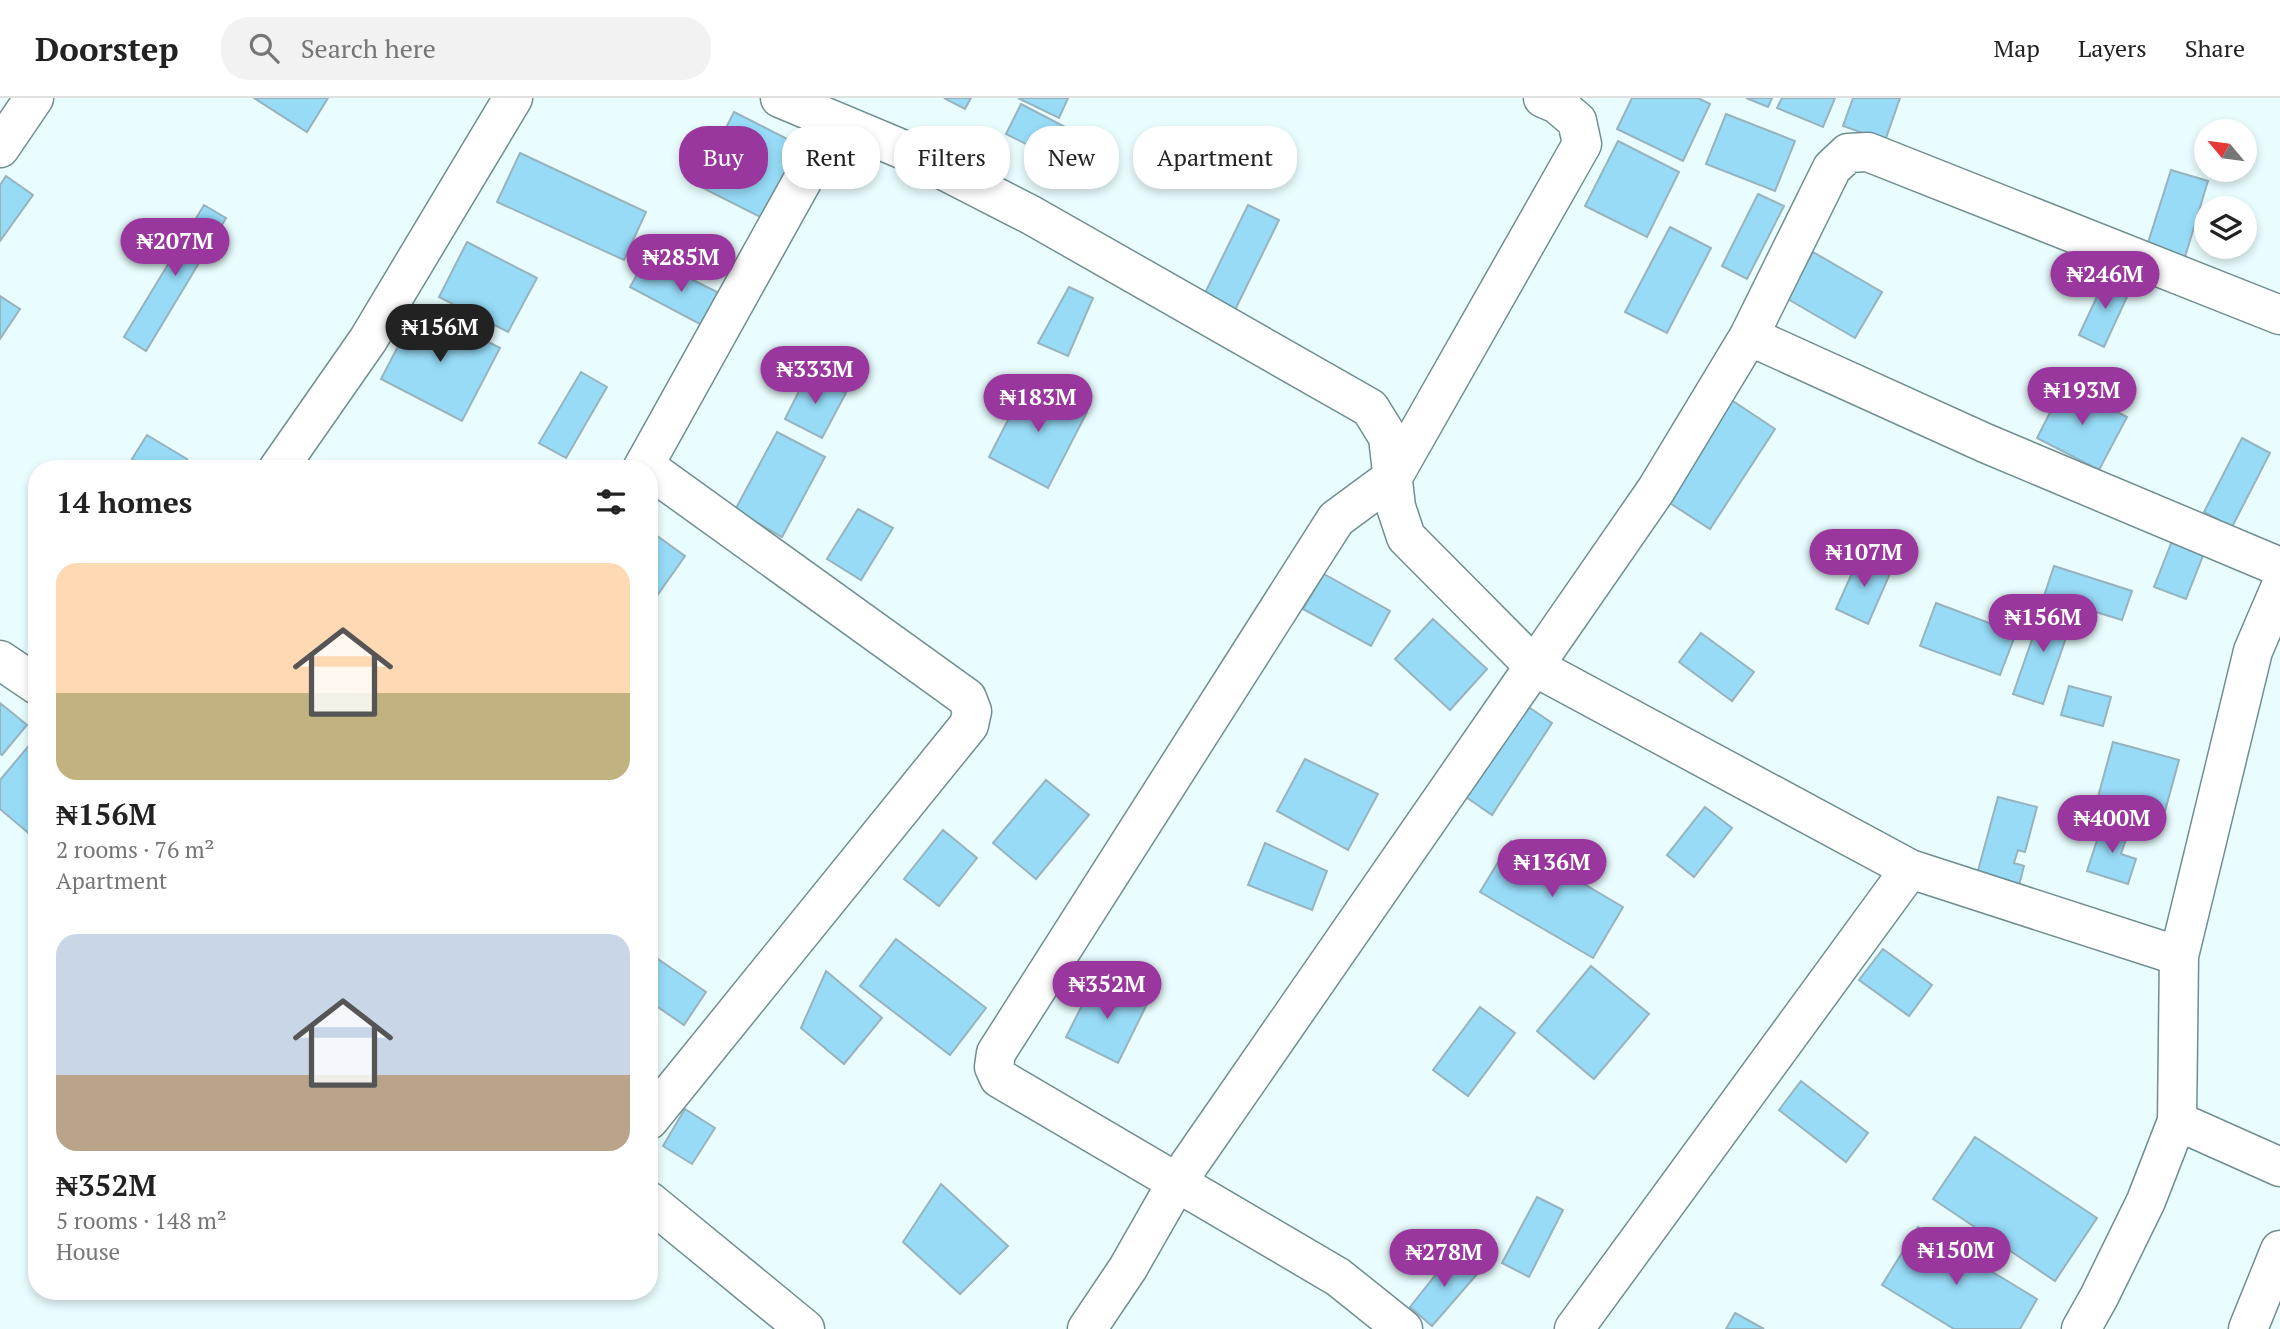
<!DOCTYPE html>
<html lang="en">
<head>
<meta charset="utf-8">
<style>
	body { margin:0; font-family:"PT Serif",serif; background:#f2f2f2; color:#222; height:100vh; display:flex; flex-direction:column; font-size:26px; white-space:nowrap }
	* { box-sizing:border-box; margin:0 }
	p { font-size:23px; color:#767676 }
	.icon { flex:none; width:38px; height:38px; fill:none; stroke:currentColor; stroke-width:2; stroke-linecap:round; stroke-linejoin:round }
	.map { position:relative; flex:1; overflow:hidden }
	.details { position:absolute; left:28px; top:362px; width:630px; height:840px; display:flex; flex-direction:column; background:#fff; border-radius:28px; box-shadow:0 4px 10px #0003 }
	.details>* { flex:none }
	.hud { position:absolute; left:679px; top:28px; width:665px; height:63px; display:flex; gap:14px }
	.needle { width:46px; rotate:299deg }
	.buttons { position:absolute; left:2194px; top:21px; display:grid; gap:14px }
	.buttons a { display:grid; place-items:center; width:63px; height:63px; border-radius:50%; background:#fff; box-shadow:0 4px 10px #0003; font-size:35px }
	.price { position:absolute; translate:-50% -60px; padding:0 16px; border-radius:24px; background:#99379e; color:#fff; font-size:23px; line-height:46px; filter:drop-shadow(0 2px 4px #0008) }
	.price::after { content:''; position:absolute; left:50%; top:42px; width:21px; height:16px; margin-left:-10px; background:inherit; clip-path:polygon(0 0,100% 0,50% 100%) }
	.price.on { background:#222; color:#fff }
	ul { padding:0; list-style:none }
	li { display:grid; align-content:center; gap:14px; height:371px; padding:0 28px }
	li span { display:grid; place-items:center; height:217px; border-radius:21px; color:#555 }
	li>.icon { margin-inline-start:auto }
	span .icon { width:126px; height:126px; fill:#fffc; stroke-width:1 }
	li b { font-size:30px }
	h2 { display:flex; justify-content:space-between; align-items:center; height:84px; padding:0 28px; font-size:30px }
	.chip { padding:0 24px; border-radius:28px; background:#fff; box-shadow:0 4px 10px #0003; font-size:24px; line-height:63px }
	.chip.on { background:#99379e; color:#fff }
	header { display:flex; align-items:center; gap:42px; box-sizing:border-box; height:98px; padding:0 35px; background:#fff; border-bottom:2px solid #e0e0e0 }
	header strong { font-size:33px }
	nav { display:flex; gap:38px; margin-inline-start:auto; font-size:24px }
	.search { width:490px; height:63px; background:#f2f2f2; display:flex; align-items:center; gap:18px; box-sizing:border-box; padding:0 24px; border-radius:28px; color:#767676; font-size:26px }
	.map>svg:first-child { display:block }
	.building { fill:#97dbf7; stroke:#97b3be; stroke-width:2 }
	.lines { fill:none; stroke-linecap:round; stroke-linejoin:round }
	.minor-casing { stroke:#708e90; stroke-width:41 }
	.minor { stroke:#fff; stroke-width:38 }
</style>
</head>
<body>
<header>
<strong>Doorstep</strong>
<div class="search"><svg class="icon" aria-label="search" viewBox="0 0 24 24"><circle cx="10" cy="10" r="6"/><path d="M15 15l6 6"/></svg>Search here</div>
<nav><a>Map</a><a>Layers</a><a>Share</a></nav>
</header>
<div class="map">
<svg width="2280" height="1231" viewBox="0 0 2280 1231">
	<rect width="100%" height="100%" fill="#e9fdfe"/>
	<path class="building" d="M254,0H328L307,34Z
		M944,0H971L965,11Z
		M1018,0H1068L1059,20Z
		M1632,0H1698L1710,6L1683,63L1617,31Z
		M1746,0H1772L1768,9Z
		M1782,0H1835L1823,29L1777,10Z
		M1853,0H1900L1885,43L1843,28Z
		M1021,6L1067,30L1052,59L1006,36Z
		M734,14L805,50L768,123L697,87Z
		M1726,16L1795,43L1775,93L1706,66Z
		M1618,43L1679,74L1647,139L1585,108Z
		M520,55L646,114L624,162L497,104Z
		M2171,72L2208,83L2185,159L2147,148Z
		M6,78L33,97L0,143V87Z
		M1758,96L1784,108L1747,181L1722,168Z
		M204,107L226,120L146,253L124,239Z
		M1248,107L1279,122L1235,212L1204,197Z
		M1670,129L1711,150L1667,235L1625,214Z
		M467,144L537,180L508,234L439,199Z
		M1813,154L1882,194L1855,240L1786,200Z
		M647,159L731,201L713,233L630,189Z
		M2107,177L2132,188L2104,249L2079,237Z
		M1069,189L1093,200L1068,258L1038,245Z
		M0,198L20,211L0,241Z
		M419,208L500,250L462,323L381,281Z
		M581,274L607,289L566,360L539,345Z
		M808,275L846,295L822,340L785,321Z
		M1028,283L1087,314L1048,390L989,359Z
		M2064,287L2127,319L2099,372L2037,340Z
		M1727,299L1775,331L1710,431L1662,400Z
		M777,334L825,359L782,439L735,412Z
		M147,337L187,361L181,371H148L132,361Z
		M2242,340L2270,355L2232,429L2204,414Z
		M858,411L893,430L861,482L827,461Z
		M649,432L685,458L649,509Z
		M2172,443L2204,455L2186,501L2154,489Z
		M1860,457L1892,471L1868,526L1836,511Z
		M2054,468L2132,493L2122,522L2044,498Z
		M1324,476L1390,513L1371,548L1303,511Z
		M1936,505L2016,535L2000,577L1920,548Z
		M2044,507L2074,517L2043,606L2013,596Z
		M1433,521L1487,571L1450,612L1395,561Z
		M1701,535L1754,574L1732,603L1679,564Z
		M2069,588L2111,599L2103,628L2061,617Z
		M0,605L27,627L2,657L0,656Z
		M1527,608L1552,625L1492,717L1466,699Z
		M37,638V735L33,739L0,711V682Z
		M2113,644L2179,662L2159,735L2093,717Z
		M1305,661L1378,696L1348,752L1277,713Z
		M1046,682L1089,717L1036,781L993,745Z
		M1998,699L2037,709L2025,754L2018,752L2014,765L2024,768L2018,791L1976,780Z
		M1705,709L1732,730L1694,779L1667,757Z
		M2103,724L2129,732L2121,756L2136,761L2128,786L2087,773Z
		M943,732L977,760L939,808L904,781Z
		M1511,743L1623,809L1593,860L1480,794Z
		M1265,745L1327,773L1312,812L1248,787Z
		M896,841L986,910L950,957L860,888Z
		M1883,851L1932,887L1909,918L1859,882Z
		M655,859L706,894L684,927L649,903V867Z
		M1591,868L1649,916L1594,981L1537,933Z
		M826,873L882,920L844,966L801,930Z
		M1096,880L1147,906L1118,965L1066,939Z
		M1480,909L1515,935L1468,998L1433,972Z
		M1801,983L1868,1035L1846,1064L1779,1012Z
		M685,1011L715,1030L692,1066L663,1048Z
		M1975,1039L2097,1120L2055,1183L1933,1101Z
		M941,1086L1008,1148L960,1196L903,1144Z
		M1537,1099L1563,1112L1529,1179L1502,1165Z
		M1918,1129L2037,1201L2020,1231H1954L1882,1187Z
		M1453,1155L1479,1174L1432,1228L1410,1209Z
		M1735,1215L1764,1231H1726Z"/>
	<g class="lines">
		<g class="minor-casing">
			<path id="minor" d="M780,0L904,52L1031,117L1370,310L1388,339L1396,409L1406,439L1535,569L1910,771L2179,858
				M0,50L34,0
				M1749,238L1985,345L2280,469
				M278,371L368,242L513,0
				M642,371L835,24
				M649,371L967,600L972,613L969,627L649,1022
				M0,562L37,587
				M2177,1023L2280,1069
				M649,1103L805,1231
				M1087,1231L1128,1170L1177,1084L1656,392L1749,238L1832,70L1848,55L1868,54L2280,217
				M1403,1231L1338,1179L999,980L994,969L996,955L1336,421L1393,379L1582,46L1577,23L1557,6L1543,0
				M1574,1231L1910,771
				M2081,1231L2099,1199L2146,1103L2177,1023L2179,858L2253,553L2280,490
				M2248,1231L2280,1152"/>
		</g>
		<use href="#minor" class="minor"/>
	</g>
</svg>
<div class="buttons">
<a><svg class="needle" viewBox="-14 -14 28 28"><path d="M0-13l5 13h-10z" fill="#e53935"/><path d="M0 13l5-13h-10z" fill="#767676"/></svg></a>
<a><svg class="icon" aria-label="layers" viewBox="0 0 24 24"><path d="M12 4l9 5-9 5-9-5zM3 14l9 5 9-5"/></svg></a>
</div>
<b class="price" style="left:175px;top:180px">₦207M</b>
<b class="price" style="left:681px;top:196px">₦285M</b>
<b class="price" style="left:2105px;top:213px">₦246M</b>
<b class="price on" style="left:440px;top:266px">₦156M</b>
<b class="price" style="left:815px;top:308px">₦333M</b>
<b class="price" style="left:2082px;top:329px">₦193M</b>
<b class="price" style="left:1038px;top:336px">₦183M</b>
<b class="price" style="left:1864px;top:491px">₦107M</b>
<b class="price" style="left:2043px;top:556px">₦156M</b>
<b class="price" style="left:2112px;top:757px">₦400M</b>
<b class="price" style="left:1552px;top:801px">₦136M</b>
<b class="price" style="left:1107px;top:923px">₦352M</b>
<b class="price" style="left:1956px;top:1189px">₦150M</b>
<b class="price" style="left:1444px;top:1191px">₦278M</b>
<div class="hud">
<a class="chip on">Buy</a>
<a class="chip">Rent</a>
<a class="chip">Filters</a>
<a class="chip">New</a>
<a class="chip">Apartment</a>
</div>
<section class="details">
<h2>14 homes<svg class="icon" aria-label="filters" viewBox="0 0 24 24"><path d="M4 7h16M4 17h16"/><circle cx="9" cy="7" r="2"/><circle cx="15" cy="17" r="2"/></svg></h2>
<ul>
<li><span style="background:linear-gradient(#ffd9b3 60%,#c2b280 0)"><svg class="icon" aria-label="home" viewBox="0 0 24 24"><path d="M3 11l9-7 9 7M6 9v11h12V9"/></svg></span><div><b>₦156M</b><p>2 rooms · 76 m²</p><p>Apartment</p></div></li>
<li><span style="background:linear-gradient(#c9d6e8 65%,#b9a48a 0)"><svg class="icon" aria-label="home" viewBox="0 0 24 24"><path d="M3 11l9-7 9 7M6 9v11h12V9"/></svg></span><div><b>₦352M</b><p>5 rooms · 148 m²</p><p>House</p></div></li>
</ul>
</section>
</div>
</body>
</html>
